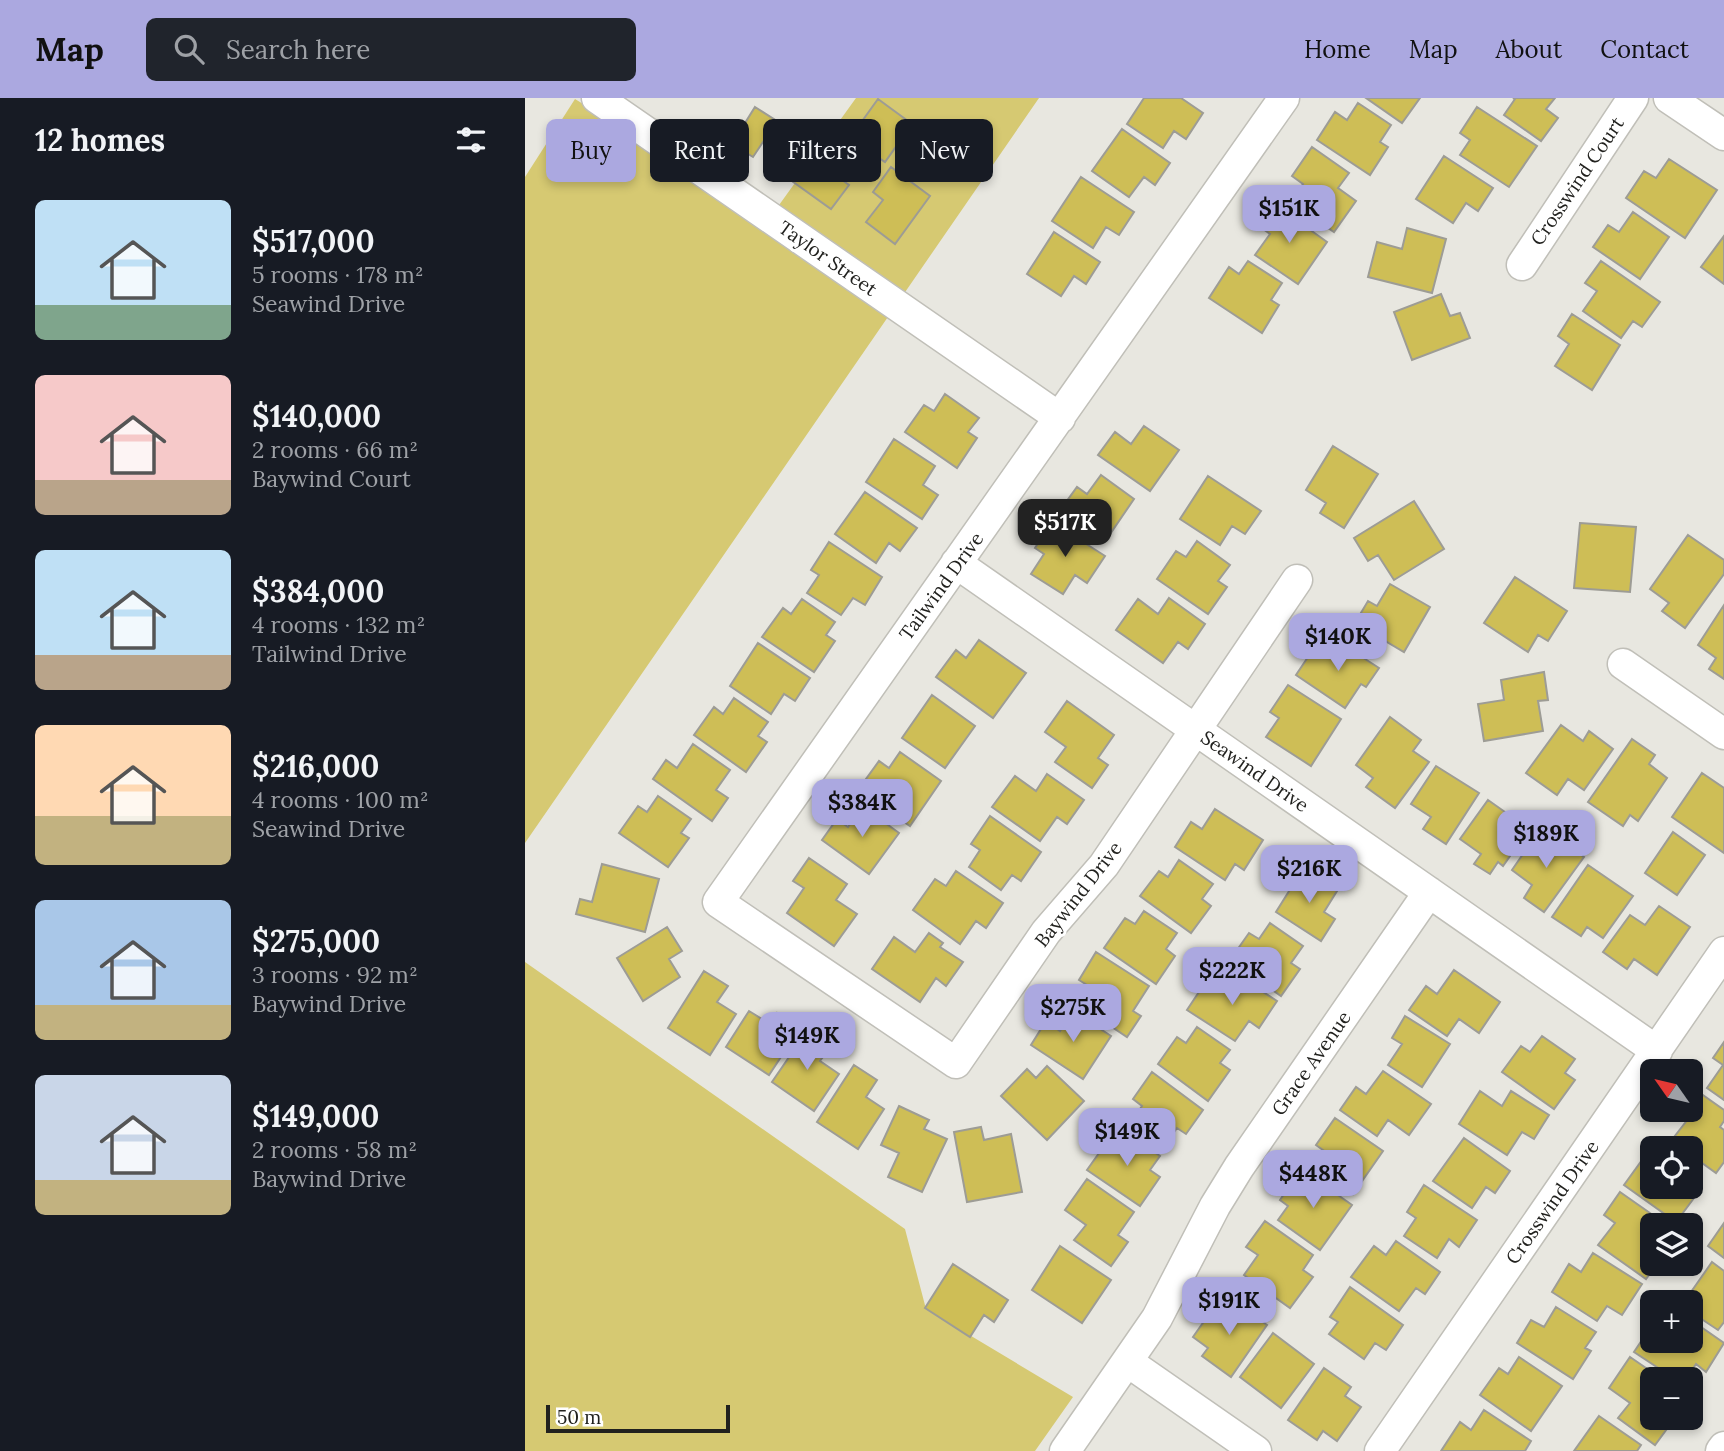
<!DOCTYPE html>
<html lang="en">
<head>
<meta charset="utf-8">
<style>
	body { margin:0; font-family:Lora,serif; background:#20242c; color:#f1f3f6; height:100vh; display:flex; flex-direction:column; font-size:26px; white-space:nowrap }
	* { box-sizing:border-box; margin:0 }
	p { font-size:23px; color:#9ea1a6 }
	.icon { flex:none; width:38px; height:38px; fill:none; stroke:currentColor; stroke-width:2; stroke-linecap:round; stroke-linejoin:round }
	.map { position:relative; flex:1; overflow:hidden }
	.panel { display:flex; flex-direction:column; background:#171b24; width:525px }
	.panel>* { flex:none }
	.top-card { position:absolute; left:21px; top:21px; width:665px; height:63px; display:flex; gap:14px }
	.needle { width:46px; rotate:304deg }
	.controls { position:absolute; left:1115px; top:961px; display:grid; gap:14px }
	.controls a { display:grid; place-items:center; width:63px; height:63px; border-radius:10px; background:#171b24; box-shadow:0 4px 10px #0003; font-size:35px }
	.scale { position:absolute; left:21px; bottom:18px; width:184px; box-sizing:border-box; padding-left:7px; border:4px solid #21211e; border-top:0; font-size:19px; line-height:24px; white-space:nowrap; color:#21211e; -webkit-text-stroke:5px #fff; paint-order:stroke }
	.price { position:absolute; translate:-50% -60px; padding:0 16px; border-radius:14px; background:#aba8e0; color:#111; font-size:23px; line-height:46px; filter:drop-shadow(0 2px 4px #0008) }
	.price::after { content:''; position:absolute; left:50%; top:42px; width:21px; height:16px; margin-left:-10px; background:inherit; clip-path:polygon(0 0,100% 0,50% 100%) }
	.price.selected { background:#222; color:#fff }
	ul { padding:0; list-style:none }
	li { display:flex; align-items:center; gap:21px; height:175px; padding:0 35px }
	li span { display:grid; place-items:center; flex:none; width:196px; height:140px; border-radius:10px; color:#555 }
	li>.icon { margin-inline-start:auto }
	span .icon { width:84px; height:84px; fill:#fffc; stroke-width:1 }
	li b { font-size:30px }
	h2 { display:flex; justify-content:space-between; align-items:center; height:84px; padding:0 35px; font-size:30px }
	.tag { padding:0 24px; border-radius:10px; background:#171b24; box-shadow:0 4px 10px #0003; font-size:24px; line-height:63px }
	.tag.selected { background:#aba8e0; color:#111 }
	header { display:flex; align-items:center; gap:42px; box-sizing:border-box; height:98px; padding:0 35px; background:#aba8e0; color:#111 }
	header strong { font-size:33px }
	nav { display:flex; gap:38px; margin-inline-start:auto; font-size:24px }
	.search { width:490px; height:63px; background:#20242c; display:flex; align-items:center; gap:18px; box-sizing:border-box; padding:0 24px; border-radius:10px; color:#9ea1a6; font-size:26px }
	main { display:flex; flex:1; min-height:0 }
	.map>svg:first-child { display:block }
	.green { fill:#d6c972 }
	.building { fill:#cebe56; stroke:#9d9c95; stroke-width:2 }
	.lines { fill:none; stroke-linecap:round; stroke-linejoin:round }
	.minor-casing { stroke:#c0bfb8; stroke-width:33 }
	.minor { stroke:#fff; stroke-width:30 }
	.labels { text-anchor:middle; stroke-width:6; stroke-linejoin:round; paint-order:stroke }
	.street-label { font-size:19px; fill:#21211e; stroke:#fff }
</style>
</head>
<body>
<header>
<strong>Map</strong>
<div class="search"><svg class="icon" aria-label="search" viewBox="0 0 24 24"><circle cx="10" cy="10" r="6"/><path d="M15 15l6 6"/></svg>Search here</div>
<nav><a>Home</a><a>Map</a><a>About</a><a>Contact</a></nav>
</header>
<main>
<section class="panel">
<h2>12 homes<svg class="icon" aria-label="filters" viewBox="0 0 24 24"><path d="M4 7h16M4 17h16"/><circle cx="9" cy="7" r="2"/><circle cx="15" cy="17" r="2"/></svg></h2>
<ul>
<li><span style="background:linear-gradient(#bfe0f5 75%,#7fa58c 0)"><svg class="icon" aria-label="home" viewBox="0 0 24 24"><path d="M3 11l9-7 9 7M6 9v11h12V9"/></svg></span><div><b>$517,000</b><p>5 rooms · 178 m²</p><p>Seawind Drive</p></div></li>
<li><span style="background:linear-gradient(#f6c9c9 75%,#b9a48a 0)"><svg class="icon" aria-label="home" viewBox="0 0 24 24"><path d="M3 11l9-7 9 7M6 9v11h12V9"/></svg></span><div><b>$140,000</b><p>2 rooms · 66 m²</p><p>Baywind Court</p></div></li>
<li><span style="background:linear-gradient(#bfe0f5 75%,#b9a48a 0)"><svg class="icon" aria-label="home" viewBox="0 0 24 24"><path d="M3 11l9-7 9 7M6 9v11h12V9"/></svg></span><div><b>$384,000</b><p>4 rooms · 132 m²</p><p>Tailwind Drive</p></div></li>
<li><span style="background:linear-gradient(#ffd9b3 65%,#c2b280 0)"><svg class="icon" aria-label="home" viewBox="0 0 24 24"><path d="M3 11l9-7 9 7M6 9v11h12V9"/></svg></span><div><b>$216,000</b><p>4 rooms · 100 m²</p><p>Seawind Drive</p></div></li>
<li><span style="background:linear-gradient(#a9c7e8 75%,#c2b280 0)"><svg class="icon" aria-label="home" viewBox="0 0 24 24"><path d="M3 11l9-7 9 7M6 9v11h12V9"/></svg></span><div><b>$275,000</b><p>3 rooms · 92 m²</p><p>Baywind Drive</p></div></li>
<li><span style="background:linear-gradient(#c9d6e8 75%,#c2b280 0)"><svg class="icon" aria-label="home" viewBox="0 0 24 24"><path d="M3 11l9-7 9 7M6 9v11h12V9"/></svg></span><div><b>$149,000</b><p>2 rooms · 58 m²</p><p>Baywind Drive</p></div></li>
</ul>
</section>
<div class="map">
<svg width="1199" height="1353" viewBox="0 0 1199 1353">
	<rect width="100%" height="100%" fill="#e8e7e0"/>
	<path class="green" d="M331,0H514L0,745V79L50,1L244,121Z
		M0,864L380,1131L401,1211L548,1299L510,1353H0Z"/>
	<path class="building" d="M619,0H656L678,15L661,41L649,33L638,50L602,26Z
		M841,0H895L877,25Z
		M988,0H1030L1021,11L1033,20L1016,43L979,17L990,1Z
		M353,1L387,26L360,64L325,40Z
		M833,5L866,27L855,44L863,49L845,77L792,42L810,14L822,22Z
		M230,9L252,23L228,59L207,46Z
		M952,9L1012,48L984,89L935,57L945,42L935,35Z
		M597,31L645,65L630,87L619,79L604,99L567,73Z
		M263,43L278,54L285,44L306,58L299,69L324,87L306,111L246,68Z
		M787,49L824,75L813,90L831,103L809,134L766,104L778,86L767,78Z
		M919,58L968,90L953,113L941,105L928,125L891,101Z
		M1144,61L1192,92L1160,140L1101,100L1119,73L1131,80Z
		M366,69L405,98L370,146L341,124L358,102L348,94Z
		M556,79L609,114L594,137L581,129L568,150L527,123Z
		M749,106L802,144L773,186L730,157L745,136L734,128Z
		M1108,114L1144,139L1115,181L1068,149L1083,127L1094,134Z
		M882,130L921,141L907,195L843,179L852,144L877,151Z
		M529,134L575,164L561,186L549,178L536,198L502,176Z
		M1199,138V186L1176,169Z
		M723,163L757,185L746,202L754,207L737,235L684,200L704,169L714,176Z
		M1076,163L1135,204L1117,229L1108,223L1096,240L1058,213L1072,193L1060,185Z
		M916,196L925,218L935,215L945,240L887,262L869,214Z
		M1047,216L1095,247L1067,292L1030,268L1044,246L1033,238Z
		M420,296L454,320L443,334L452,340L432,370L380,334L399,307L409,313Z
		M619,328L654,352L625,393L573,357L590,334L606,346Z
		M369,341L410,368L398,387L413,397L397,421L341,384Z
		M808,348L853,376L819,430L795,415L801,405L781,392Z
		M576,377L609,401L581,442L536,411L552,389L562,396Z
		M683,378L736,413L720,436L707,428L695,447L655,421Z
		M340,394L392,430L375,453L364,445L351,465L310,436Z
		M889,403L919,451L869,482L853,457L843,463L829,440Z
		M527,424L580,458L562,485L550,477L538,496L506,476L519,456L510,450Z
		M1055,425L1111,429L1105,494L1049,490Z
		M1163,437L1199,462V476L1160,530L1137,513L1144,505L1125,491Z
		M672,443L705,467L693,483L702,489L683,516L632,481L651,453L661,459Z
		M304,444L357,479L340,507L328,500L316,517L282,495L294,477L286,472Z
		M990,479L1042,513L1023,543L1013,537L1003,554L959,525Z
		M865,486L905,509L879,554L830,525L843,503L852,508Z
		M644,500L680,526L663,551L653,544L638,565L591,532L613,501L633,516Z
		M277,501L310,524L301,537L310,543L289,574L237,539L258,510L266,516Z
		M1199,507V581L1184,571L1191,560L1173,547Z
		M809,541L854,570L841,589L836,586L820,610L771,577L787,553L797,559Z
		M454,542L501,575L468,620L411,579L431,552L441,560Z
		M233,545L285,580L270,603L259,596L246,616L205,588Z
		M1019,574L1023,602L1013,603L1018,633L959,643L953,606L979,602L976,582Z
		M763,587L816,621L786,668L741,639L754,620L745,614Z
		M407,597L450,628L420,670L377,640Z
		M209,600L243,624L233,638L242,644L221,674L169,637L189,609L198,616Z
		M542,603L589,637L573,660L583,667L567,690L530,664L541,649L520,634Z
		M865,619L896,642L888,653L904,664L870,710L841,689L848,680L831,667Z
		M1036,627L1058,643L1064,633L1088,651L1059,692L1043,681L1032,697L1001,675Z
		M1107,641L1130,657L1124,666L1142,680L1113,723L1105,717L1098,728L1063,704Z
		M168,646L205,672L191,692L203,700L187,723L128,681L141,662L152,670Z
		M375,654L416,683L385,728L333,692L354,663L364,670Z
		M911,668L954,695L921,746L898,731L906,719L886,706Z
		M1177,675L1199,690V755L1147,719Z
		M522,676L559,702L542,726L532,719L515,743L467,709L490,678L511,693Z
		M133,698L166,721L156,735L164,740L143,769L94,735L113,708L122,714Z
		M963,702L1004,731L978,768L973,764L965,776L949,766L956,756L935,741Z
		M337,708L374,735L344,776L297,742L312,721L323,729Z
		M690,711L738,742L719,772L710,766L700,782L650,749L666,724L677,731Z
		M465,718L516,754L496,783L487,777L476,792L444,769L455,752L446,746Z
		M1148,734L1180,757L1152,797L1120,775Z
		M1012,736L1035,752L1039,745L1059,759L1019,814L999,800L1007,787L987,772Z
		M284,760L322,786L311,802L332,816L309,848L262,815L279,790L268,783Z
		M654,762L688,786L677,801L686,808L666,835L615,798L634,773L643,779Z
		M77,766L134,781L120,834L51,816L55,801L67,804Z
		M1063,767L1108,798L1078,840L1062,829L1056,838L1027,819Z
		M778,771L812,793L799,814L810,821L796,843L751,814Z
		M431,773L478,805L461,830L451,823L435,846L388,812L410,781L421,788Z
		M1134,808L1165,829L1132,877L1109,861L1102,871L1078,854L1105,817L1120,827Z
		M619,813L652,835L641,851L650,858L631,886L579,850L600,820L610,826Z
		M745,825L778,848L766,865L775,871L756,898L705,862L724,835L734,841Z
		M142,829L157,853L144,861L155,879L118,903L92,860Z
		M404,835L418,845L415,849L438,864L421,888L411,880L395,904L347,871L369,839L390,854Z
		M571,854L624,888L608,913L616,918L602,939L551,905L562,887L554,882Z
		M929,872L975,904L954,935L934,921L922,938L884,912L901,888L912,896Z
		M179,873L203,888L192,904L211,916L185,957L143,930Z
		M684,879L705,893L715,879L752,903L734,930L724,923L710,943L662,912Z
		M224,913L245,926L252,915L275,930L244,977L201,949Z
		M548,913L586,938L558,981L506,947L521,923L535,933Z
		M880,918L925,946L897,989L863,967L877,946L867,940Z
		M672,929L705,952L695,965L705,972L683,1003L633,966L652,939L661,945Z
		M282,933L305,949L295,963L314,976L289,1013L247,984Z
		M1017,938L1050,961L1040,975L1050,982L1029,1011L977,974L996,948L1005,954Z
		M1199,944V1002L1182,990L1198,967L1188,960Z
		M329,967L352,982L341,999L359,1011L333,1051L292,1024Z
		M522,968L559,1003L522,1042L476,998L502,971L511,980Z
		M858,973L906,1006L884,1037L863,1022L852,1038L815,1012L831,989L841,996Z
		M627,974L678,1012L661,1036L652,1030L638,1049L605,1025L617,1008L608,1001Z
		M1168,990L1199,1012V1023L1195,1029L1199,1032V1064L1191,1075L1166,1057V1050H1156L1146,1043L1163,1021L1151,1013L1166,1012V994Z
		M955,993L977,1008L986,993L1024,1017L1009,1041L997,1034L982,1057L934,1026Z
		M374,1008L404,1022L399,1031L422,1041L397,1094L363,1079L374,1055L356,1047Z
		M810,1020L858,1053L828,1096L791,1071L802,1055L791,1047Z
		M456,1029L459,1042L486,1036L497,1094L442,1104L429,1034Z
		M601,1034L635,1058L625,1072L635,1079L615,1108L562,1072L582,1044L590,1050Z
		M939,1040L985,1073L970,1095L961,1089L947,1110L908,1083Z
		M1120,1058L1127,1063V1088H1162L1172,1096L1151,1124L1099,1087Z
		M776,1071L827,1107L795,1152L753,1122L763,1108L755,1102Z
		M562,1081L609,1114L593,1137L603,1144L586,1168L549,1142L561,1127L540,1112Z
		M899,1087L952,1122L934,1149L924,1141L912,1160L879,1138L891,1120L882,1114Z
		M1095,1094L1142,1127H1127V1166H1132L1121,1181L1073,1147L1090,1125L1079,1117Z
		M740,1123L788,1157L778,1172L788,1179L765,1210L719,1177L733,1157L721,1149Z
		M1199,1125V1160L1183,1148Z
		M871,1143L915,1174L900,1196L891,1190L874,1213L826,1179L849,1148L861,1157Z
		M535,1148L586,1182L557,1225L507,1192Z
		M1068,1155L1117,1186L1097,1217L1082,1208L1072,1223L1027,1194L1044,1166L1056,1174Z
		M1187,1164L1199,1173V1224L1193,1232L1166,1214V1204H1159Z
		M428,1166L483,1202L469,1224L459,1217L445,1239L400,1210Z
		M825,1189L878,1227L861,1252L850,1245L839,1261L804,1236L813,1224L805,1219Z
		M692,1205L709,1217L715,1208L742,1227L706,1279L677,1258L683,1250L668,1239Z
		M1031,1209L1071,1234L1060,1250L1066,1253L1048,1281L992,1245L1006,1222L1019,1229Z
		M1166,1222L1199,1245L1181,1274L1171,1266L1161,1281H1150L1109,1254L1127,1227V1242H1166Z
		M748,1235L789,1266L756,1310L715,1279Z
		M994,1259L1037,1288L1006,1333L955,1297L974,1270L983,1276Z
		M1105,1259L1137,1281H1127V1320H1141L1147,1324L1130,1347L1093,1320L1105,1305L1084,1290Z
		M799,1270L826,1289L820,1298L836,1309L812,1343L798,1333L792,1342L763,1322Z
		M959,1312L1006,1343L1000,1353H916L935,1324L946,1332Z
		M1074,1318L1116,1347L1112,1353H1049Z"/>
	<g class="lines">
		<g class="minor-casing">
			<path id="minor" d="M72,0L535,320
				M759,0L193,804L431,965L521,834L579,767L772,482
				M1144,0L1199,37
				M997,167L1108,0
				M431,465L1132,953
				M1098,566L1199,636
				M603,1264L731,1353
				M540,1353L632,1220L690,1108L714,1069L904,794
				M855,1353L1199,854
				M1196,1353L1199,1349"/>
		</g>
		<use href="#minor" class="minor"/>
	</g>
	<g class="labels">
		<g class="street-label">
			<text transform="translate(1052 83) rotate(-56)" y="7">Crosswind Court</text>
			<text transform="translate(303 160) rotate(35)" y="7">Taylor Street</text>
			<text transform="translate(416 488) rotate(-54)" y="7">Tailwind Drive</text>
			<text transform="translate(730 673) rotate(35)" y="7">Seawind Drive</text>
			<text transform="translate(553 796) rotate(-52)" y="7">Baywind Drive</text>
			<text transform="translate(786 965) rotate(-55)" y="7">Grace Avenue</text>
			<text transform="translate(1027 1104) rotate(-55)" y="7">Crosswind Drive</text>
		</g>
	</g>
</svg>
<div class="controls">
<a><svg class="needle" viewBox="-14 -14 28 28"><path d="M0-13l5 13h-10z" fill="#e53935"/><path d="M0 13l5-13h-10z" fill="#9ea1a6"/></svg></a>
<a><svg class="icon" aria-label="locate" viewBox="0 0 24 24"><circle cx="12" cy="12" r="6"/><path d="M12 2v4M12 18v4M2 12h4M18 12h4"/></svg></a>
<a><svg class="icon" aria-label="layers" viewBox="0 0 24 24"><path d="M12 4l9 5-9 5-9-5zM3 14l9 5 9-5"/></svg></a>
<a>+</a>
<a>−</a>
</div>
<div class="scale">50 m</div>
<b class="price" style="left:764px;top:147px">$151K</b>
<b class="price selected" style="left:540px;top:461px">$517K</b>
<b class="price" style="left:813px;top:575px">$140K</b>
<b class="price" style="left:337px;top:741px">$384K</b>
<b class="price" style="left:1021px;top:772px">$189K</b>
<b class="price" style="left:784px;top:807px">$216K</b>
<b class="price" style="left:707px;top:909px">$222K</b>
<b class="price" style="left:548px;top:946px">$275K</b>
<b class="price" style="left:282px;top:974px">$149K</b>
<b class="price" style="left:602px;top:1070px">$149K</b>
<b class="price" style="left:788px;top:1112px">$448K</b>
<b class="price" style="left:704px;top:1239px">$191K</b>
<div class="top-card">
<a class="tag selected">Buy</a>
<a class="tag">Rent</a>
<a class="tag">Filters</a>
<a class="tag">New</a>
</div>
</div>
</main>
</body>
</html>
